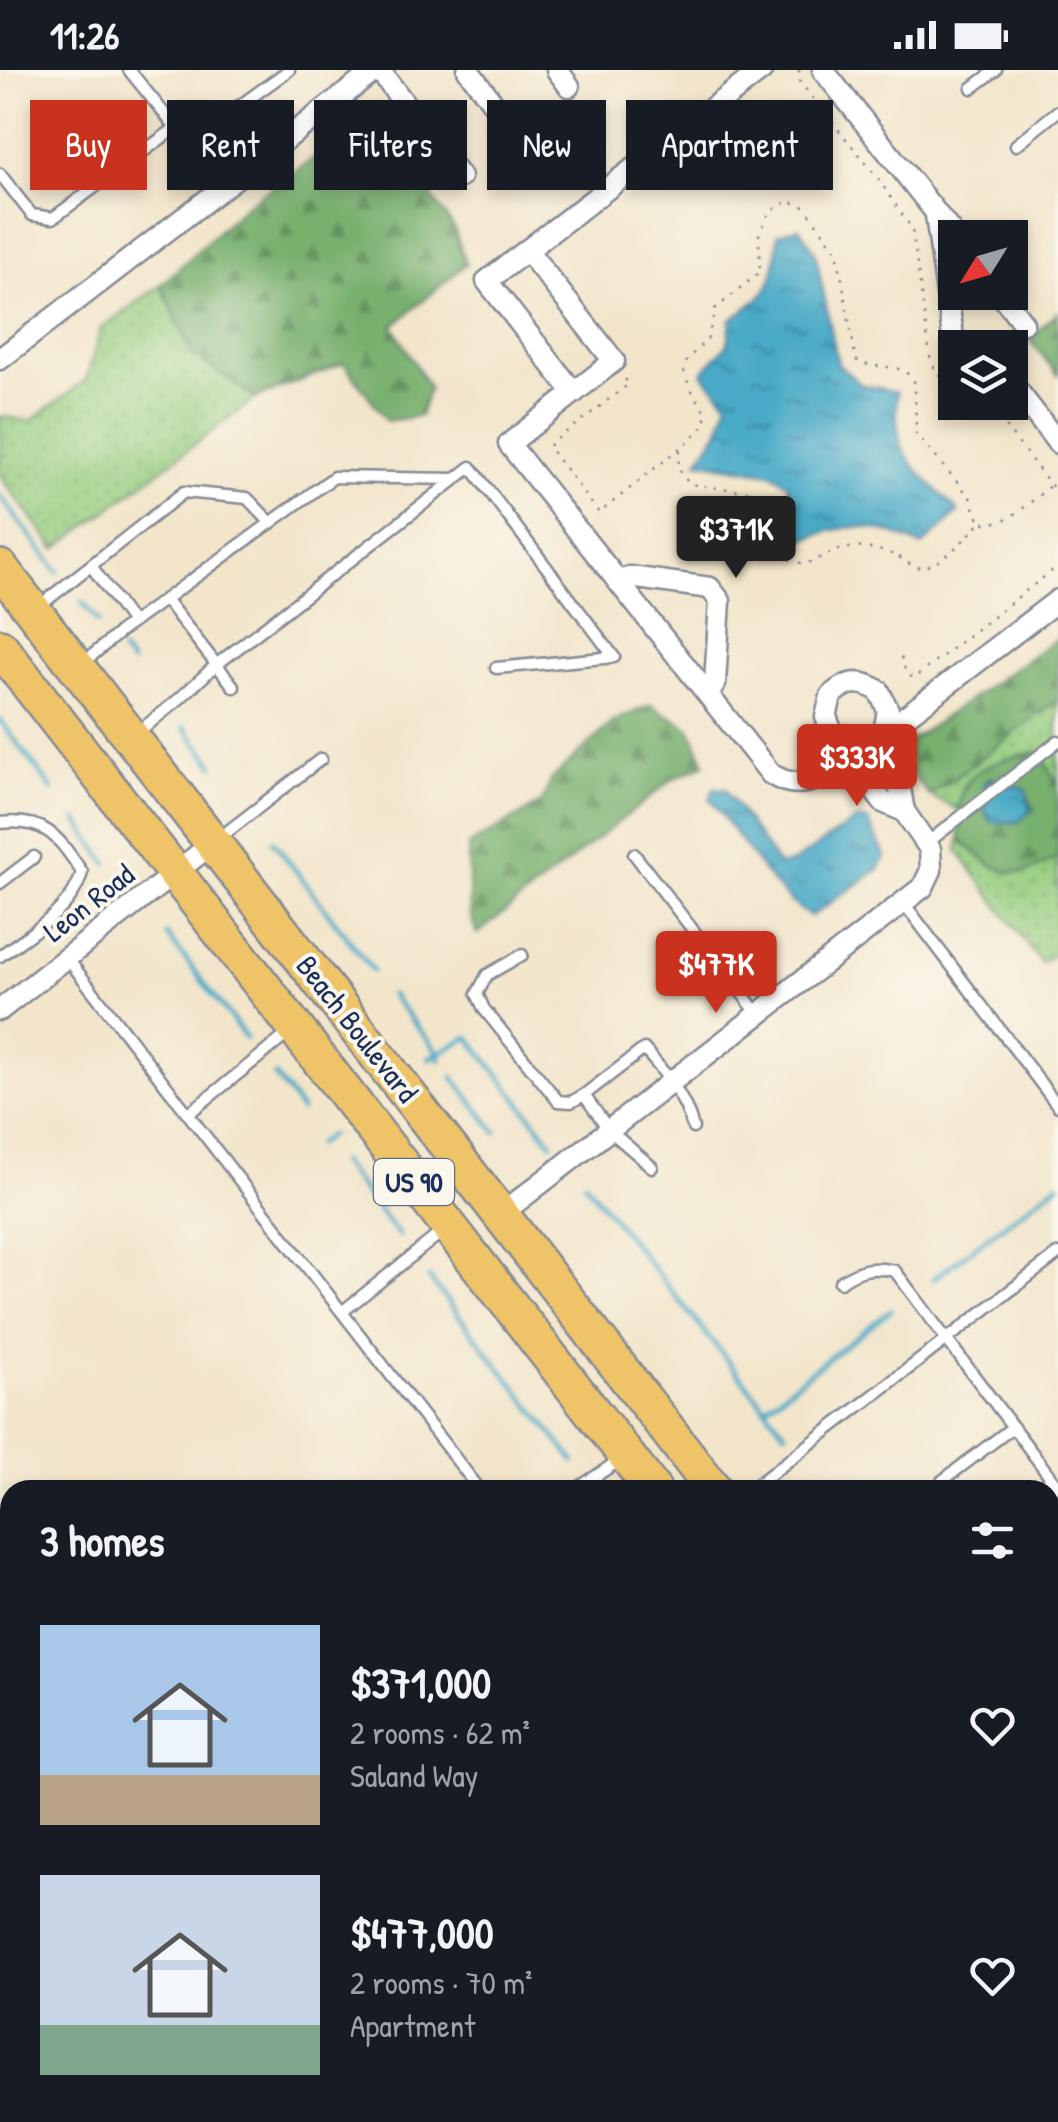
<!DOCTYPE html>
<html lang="en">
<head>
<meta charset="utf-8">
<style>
	body { margin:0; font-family:"Patrick Hand",sans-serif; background:#20242c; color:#f1f3f6; height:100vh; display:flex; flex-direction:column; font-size:38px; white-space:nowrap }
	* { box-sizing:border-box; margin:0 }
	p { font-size:32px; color:#9ea1a6 }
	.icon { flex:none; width:55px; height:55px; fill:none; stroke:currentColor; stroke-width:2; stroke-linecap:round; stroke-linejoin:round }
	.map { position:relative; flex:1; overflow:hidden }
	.drawer { position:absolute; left:0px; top:1410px; width:1060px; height:642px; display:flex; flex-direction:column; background:#171b24; border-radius:30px 30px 0 0; box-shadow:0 5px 15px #0003 }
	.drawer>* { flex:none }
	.top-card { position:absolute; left:30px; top:30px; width:1000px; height:90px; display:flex; gap:20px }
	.needle { width:65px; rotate:233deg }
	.buttons { position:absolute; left:938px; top:150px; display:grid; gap:20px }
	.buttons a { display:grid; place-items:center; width:90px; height:90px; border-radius:0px; background:#171b24; box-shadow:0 5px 15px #0003; font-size:50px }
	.price { position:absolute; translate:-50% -85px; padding:0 22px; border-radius:10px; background:#c8321e; color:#fff; font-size:32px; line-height:65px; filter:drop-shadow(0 2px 5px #0008) }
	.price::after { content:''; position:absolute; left:50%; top:60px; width:30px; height:22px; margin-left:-15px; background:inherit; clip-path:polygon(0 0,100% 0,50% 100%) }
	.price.active { background:#222; color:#fff }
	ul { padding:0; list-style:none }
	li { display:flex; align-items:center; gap:30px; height:250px; padding:0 40px }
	li span { display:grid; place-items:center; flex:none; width:280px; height:200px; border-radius:0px; color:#555 }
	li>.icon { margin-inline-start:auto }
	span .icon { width:120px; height:120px; fill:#fffc; stroke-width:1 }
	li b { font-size:42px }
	h2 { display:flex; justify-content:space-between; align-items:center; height:120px; padding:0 40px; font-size:42px }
	.pill { padding:0 35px; border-radius:0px; background:#171b24; box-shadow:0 5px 15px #0003; font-size:35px; line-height:90px }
	.pill.active { background:#c8321e; color:#fff }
	.status { display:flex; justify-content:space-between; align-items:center; height:70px; padding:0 50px; background:#171b24; direction:ltr }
	.status svg { height:28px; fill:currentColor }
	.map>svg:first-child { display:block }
	.grass { fill:url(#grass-dots); stroke:#587e6e; stroke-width:2.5 }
	.forest { fill:url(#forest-firs); stroke:#4a7066; stroke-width:2.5 }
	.water { fill:url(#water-ripples); stroke:#326c92; stroke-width:2.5 }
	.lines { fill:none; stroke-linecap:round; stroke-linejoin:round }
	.stream { stroke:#48aac7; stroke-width:5 }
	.service-casing { stroke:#868a94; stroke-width:15 }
	.minor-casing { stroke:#868a94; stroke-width:25 }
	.tertiary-casing { stroke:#868a94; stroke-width:30 }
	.trunk-casing { stroke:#868a94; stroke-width:40 }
	.path { stroke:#868a94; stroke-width:2.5; stroke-dasharray:2.5 8; stroke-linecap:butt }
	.service { stroke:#fff; stroke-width:10 }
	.minor { stroke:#fff; stroke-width:20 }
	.tertiary { stroke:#fff; stroke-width:25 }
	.trunk { stroke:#efc469; stroke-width:35 }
	.labels { text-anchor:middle; stroke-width:8; stroke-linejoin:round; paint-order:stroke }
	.shield { fill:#fbf7ec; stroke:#5e6b89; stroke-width:2.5 }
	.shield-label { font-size:28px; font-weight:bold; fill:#1b2f5e }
	.street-label { font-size:30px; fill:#1b2f5e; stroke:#fbf7ec }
</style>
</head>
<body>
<div class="status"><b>11:26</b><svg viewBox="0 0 49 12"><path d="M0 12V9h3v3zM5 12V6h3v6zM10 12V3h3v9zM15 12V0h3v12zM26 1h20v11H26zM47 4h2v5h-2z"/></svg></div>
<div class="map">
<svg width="1058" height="2052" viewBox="0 0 1058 2052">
	<defs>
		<pattern id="grass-dots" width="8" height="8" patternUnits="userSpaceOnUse" patternTransform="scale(2.5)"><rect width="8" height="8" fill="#96cd7f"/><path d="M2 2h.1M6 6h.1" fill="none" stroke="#81b070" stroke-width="1.8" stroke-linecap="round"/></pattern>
		<pattern id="forest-firs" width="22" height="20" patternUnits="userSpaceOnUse" patternTransform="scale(2.5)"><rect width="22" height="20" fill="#78b06e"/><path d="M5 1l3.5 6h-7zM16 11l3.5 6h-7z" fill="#62905e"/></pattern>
		<pattern id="water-ripples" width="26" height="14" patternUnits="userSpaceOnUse" patternTransform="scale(2.5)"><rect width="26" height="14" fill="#48aac7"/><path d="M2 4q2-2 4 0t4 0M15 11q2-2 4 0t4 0" fill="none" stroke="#3b8ba5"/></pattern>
	</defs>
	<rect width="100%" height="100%" fill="#fbf7ec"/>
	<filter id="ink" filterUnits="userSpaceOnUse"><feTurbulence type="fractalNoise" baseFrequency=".01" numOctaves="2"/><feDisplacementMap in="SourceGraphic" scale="20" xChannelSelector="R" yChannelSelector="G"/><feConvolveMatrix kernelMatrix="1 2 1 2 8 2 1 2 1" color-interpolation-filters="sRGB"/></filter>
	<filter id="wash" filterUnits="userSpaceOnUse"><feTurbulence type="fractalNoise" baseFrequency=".0048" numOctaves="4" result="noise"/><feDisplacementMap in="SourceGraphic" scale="40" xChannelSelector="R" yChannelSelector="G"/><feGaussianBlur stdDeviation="2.25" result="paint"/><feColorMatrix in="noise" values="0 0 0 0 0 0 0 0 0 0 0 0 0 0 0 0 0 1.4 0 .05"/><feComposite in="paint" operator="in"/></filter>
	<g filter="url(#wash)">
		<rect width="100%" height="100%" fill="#f2e5ca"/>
		<path class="grass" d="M161,215L193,285L256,328L56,479L0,406V346L31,351L86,310L101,258Z
			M1058,630V714L1037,681L964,714L958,740L929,725L956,707Z
			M960,769C996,802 1012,815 1058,787V881L1041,893L958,781Z"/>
		<path class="forest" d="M375,47L454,158L466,194L393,256L429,318L420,346L387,351L344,293L256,328L193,285L161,215L247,134Z
			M1058,242V305L1029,269Z
			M1058,568V630L956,707L929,725L903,694V676Z
			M651,635L690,658L705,694L674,708L477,864L470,843L468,776L541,733L552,709L614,651Z
			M1038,681L1058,714V787C1013,816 996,802 960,769C954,701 978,695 1038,681Z
			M10,1668V1760L0,1763V1676Z"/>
		<path class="water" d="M799,158L815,181L838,294L860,314L897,322C892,390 915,396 959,442L922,476C869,452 854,451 800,471L788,414L771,403L698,391L719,360L728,333L702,303L728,274L731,249C774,220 774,214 778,164Z
			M990,708L1026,719L1031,741L1018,752H992L986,744L985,714Z
			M714,718L725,719L779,796L792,793L857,749L868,751L886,787L878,800L811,846C779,831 734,760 710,729Z
			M351,2043V2042L428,2043L420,2052H345Z"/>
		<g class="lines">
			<path class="stream" d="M0,426L58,502
				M82,532L98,552
				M122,582L131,593
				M0,650L53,720
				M184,657L214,695
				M77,750L107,793
				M273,771L373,901
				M167,865L246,968
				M391,925L439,983L440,990
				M429,988L469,967L552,1073
				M275,1006L301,1040
				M453,1007L496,1062
				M317,1074L330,1065
				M340,1092L399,1166
				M584,1112L785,1362
				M429,1208L574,1391
				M933,1209L1058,1114
				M765,1337L891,1240
				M813,1403L827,1420
				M581,2042L591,2052"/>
		</g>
	</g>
	<g filter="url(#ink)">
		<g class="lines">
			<g class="service-casing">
				<path id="service" d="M129,0L188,73L289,0
					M972,18L996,0
					M1016,75L1058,41
					M0,104L32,145L53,148L174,59
					M92,497L132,553
					M165,529L234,617
					M38,537L184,422L247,428L271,453
					M82,594L121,561L334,407L456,409
					M136,664L178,630L216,595L471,397L614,587L496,598
					M0,753C47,748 58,767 82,802C73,840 29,864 0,886
					M218,769L321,689
					M927,773L1058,671
					M634,784L758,944
					M0,813L34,787
					M903,832L1058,1036
					M522,885L487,905L477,924L484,939L558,1031L571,1032L584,1025
					M67,888L480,1420
					M188,1044L289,963
					M652,1097L609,1060L584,1025L644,979C665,1003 685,1026 693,1058
					M840,1212C859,1199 872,1196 895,1201L1058,1417
					M342,1242L443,1161
					M942,1411L1013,1357
					M575,1420L620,1390
					M750,1420L1058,1184
					M1037,1420L1052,1409
					M1055,1502L1058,1506
					M1050,1768L1058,1762
					M1050,2005L1058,1999
					M741,2042L748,2052
					M1031,2042L1038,2052
					M999,2052L1011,2042"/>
			</g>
			<g class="minor-casing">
				<path id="minor" d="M379,0L460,107
					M468,0L515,62
					M557,0L569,16
					M823,0L956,168
					M936,145L955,281
					M527,180L614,291L509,374L771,704C792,718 807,713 829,705L1058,530
					M999,222L1023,253
					M0,289L376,0
					M1010,315L1017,320L1058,373
					M574,323L487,211L762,0
					M618,512L630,507L710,518L720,531L715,614L706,622
					M884,662L888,640L879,621C861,609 846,611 831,626L826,647L834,667L883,732L904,741
					M0,940L213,773
					M501,1144L923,817L931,800L930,779L904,741L900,719L867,675
					M487,2052L495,2042"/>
			</g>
			<g class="tertiary-casing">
				<path id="tertiary" d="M54,2052L61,2042"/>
			</g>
			<g class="trunk-casing">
				<path id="trunk" d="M0,498L714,1420
					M0,577L653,1420
					M1050,1852L1058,1863
					M1050,1930L1058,1941"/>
			</g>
			<path class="path" d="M799,0V11L877,107L912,159L930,286L935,300L955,318
				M625,309L629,314L548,376L599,443L690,370L706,353V342L690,318L684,301L687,290L708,268L715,239L760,202L759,165L770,141L789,131L805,137L837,181L856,290C876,303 901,288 915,313L916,364L970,427L980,452C1006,459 1032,430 1051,415
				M986,332L1058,424
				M680,380L678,398L689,414L760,423L771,427L778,444L777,476L788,489L804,494C819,490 834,479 849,478C863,476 883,480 896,486C903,489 910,495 917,497C935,502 970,465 980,452
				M901,587L905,599L913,609L1058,496"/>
			<use href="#service" class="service"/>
			<use href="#minor" class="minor"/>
			<use href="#tertiary" class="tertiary"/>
			<use href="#trunk" class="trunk"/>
		</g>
	</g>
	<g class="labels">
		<rect class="shield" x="374" y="1089" width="80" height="46" rx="8"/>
		<g class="shield-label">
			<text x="414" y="1122">US 90</text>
		</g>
		<g class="street-label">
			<text transform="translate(89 833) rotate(-38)" y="10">Leon Road</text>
			<text transform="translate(357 959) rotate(52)" y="10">Beach Boulevard</text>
		</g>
	</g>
</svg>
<div class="buttons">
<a><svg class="needle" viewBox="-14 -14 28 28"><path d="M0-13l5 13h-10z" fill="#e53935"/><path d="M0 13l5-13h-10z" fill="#9ea1a6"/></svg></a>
<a><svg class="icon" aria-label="layers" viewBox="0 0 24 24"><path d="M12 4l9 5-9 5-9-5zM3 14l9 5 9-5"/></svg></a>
</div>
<b class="price active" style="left:736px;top:511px">$371K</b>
<b class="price" style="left:857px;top:739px">$333K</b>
<b class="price" style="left:716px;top:946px">$477K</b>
<div class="top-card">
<a class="pill active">Buy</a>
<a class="pill">Rent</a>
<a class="pill">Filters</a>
<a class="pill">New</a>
<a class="pill">Apartment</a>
</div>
<section class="drawer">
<h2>3 homes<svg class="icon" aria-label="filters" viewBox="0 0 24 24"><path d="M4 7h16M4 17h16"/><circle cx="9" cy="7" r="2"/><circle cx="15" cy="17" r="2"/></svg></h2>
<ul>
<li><span style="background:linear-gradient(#a9c7e8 75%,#b9a48a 0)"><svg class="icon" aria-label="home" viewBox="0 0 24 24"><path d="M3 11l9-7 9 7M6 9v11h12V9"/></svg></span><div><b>$371,000</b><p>2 rooms · 62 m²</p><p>Saland Way</p></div><svg class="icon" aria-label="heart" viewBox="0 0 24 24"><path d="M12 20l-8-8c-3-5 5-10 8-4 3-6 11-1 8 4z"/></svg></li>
<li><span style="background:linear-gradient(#c9d6e8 75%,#7fa58c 0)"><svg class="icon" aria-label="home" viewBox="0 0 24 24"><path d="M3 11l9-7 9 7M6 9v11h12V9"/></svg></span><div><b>$477,000</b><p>2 rooms · 70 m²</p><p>Apartment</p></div><svg class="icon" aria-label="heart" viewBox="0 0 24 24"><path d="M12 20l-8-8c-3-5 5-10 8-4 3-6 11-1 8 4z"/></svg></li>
</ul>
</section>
</div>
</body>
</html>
